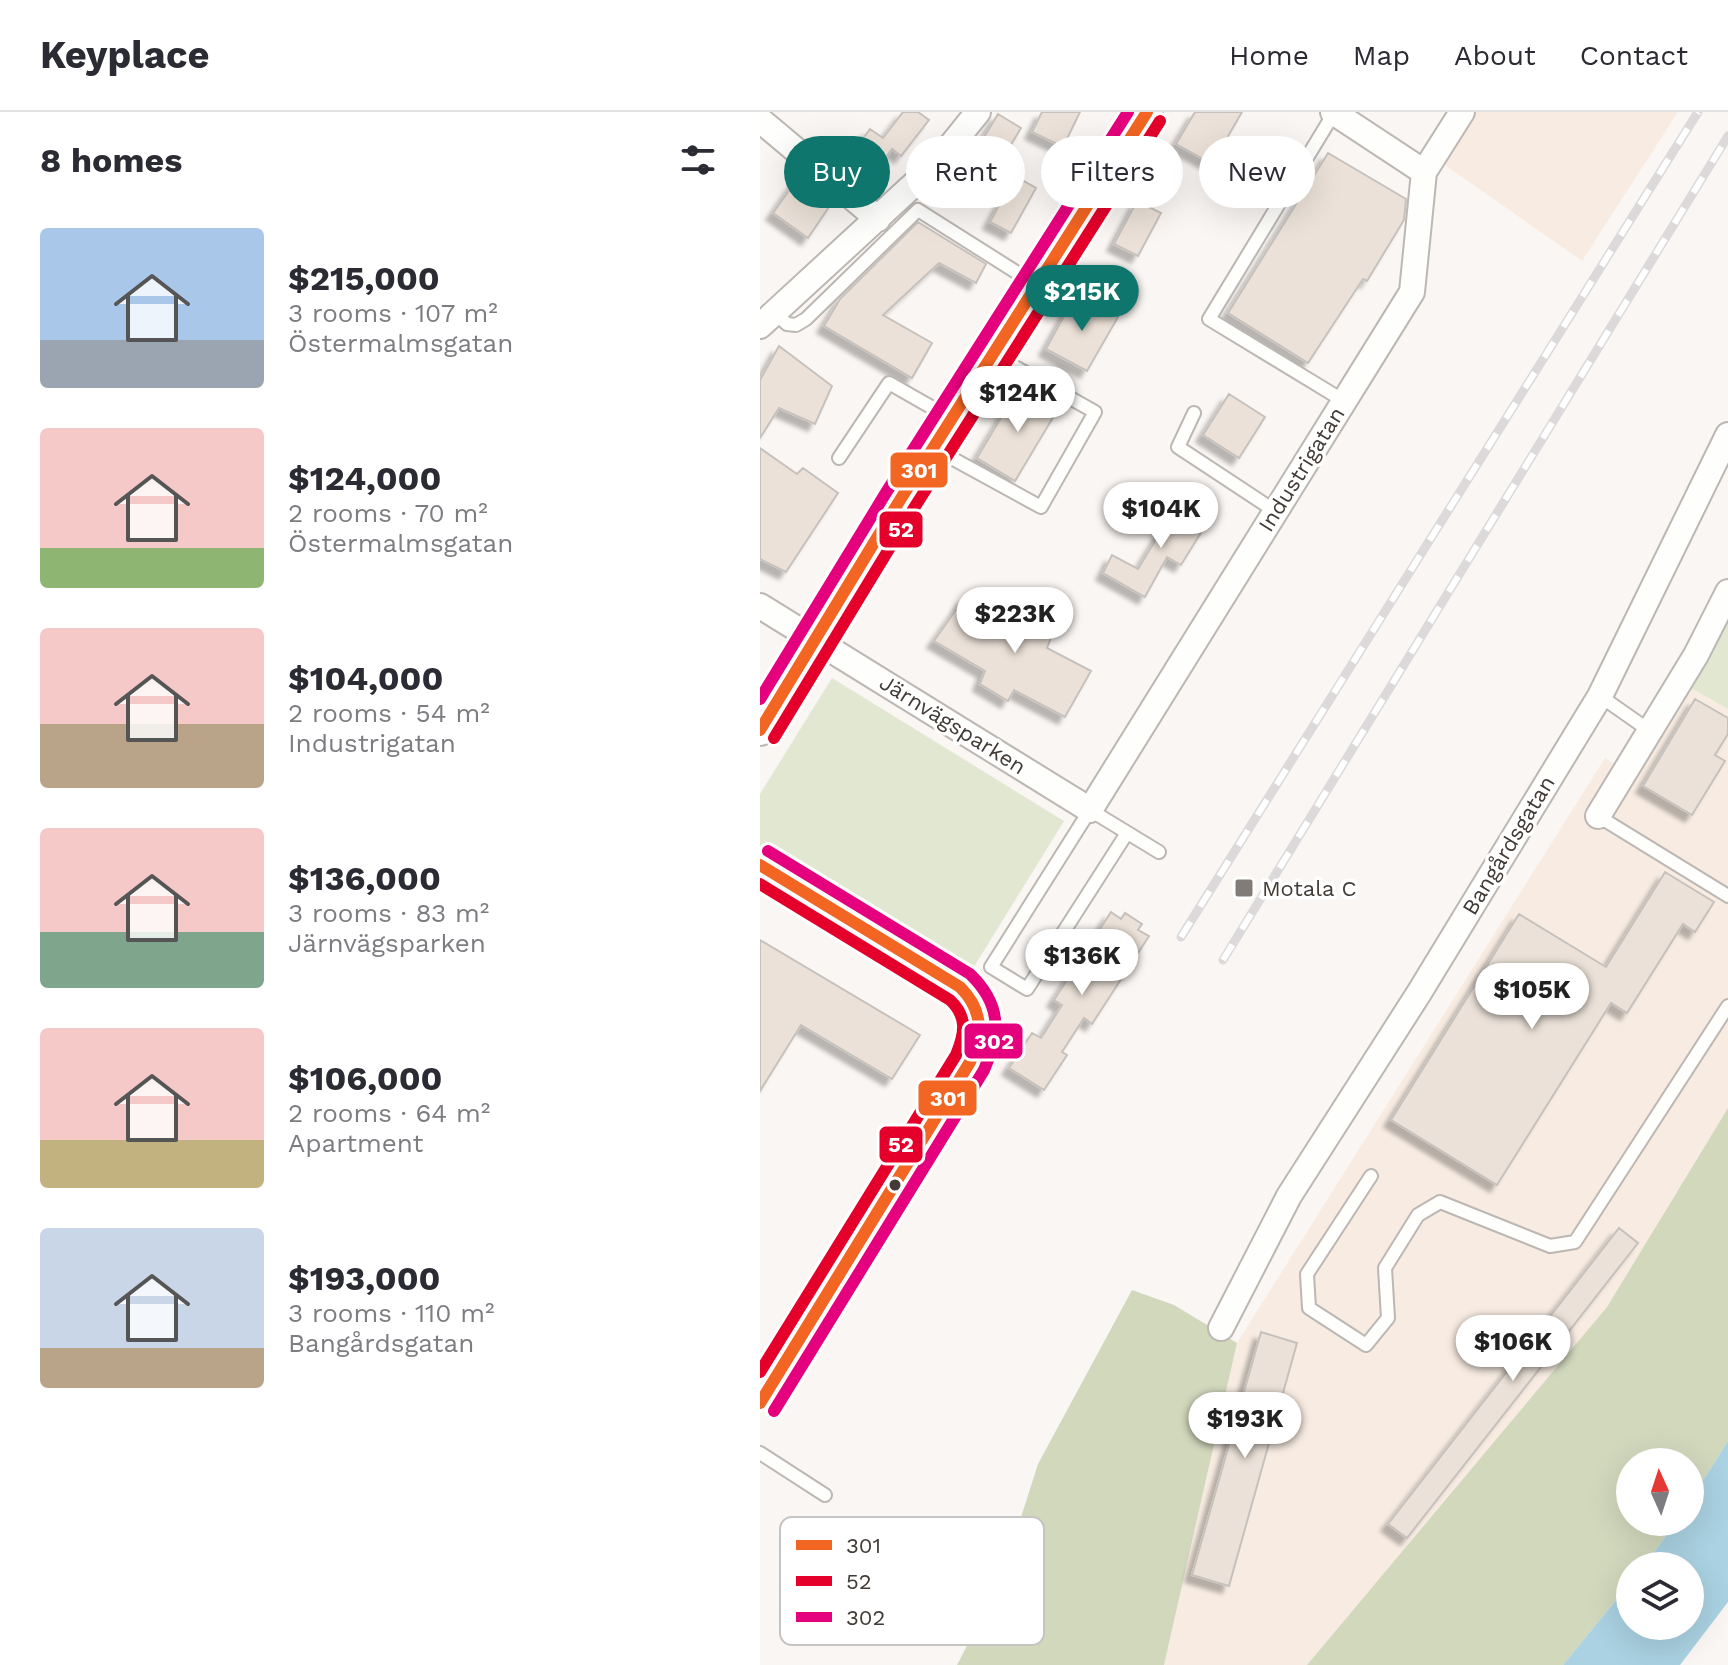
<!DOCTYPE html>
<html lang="en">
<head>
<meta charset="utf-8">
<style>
	body { margin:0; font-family:"Work Sans",sans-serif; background:#f2f2f3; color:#2b2b33; height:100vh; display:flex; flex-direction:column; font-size:30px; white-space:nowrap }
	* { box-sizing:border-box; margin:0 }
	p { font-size:26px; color:#7c7c81 }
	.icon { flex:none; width:44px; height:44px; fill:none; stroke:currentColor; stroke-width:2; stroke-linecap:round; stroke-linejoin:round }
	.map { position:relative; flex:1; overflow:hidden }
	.drawer { display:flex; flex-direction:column; background:#fff; width:760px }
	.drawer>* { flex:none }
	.top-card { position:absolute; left:24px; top:24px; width:760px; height:72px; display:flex; gap:16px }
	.needle { width:52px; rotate:357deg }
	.fabs { position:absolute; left:856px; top:1336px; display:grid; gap:16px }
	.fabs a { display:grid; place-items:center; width:88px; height:88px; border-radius:50%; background:#fff; box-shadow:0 8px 32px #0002; font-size:40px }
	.price { position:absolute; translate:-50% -68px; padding:0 18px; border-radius:28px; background:#fff; color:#222; font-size:26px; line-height:52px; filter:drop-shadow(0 2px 4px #0008) }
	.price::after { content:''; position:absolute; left:50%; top:48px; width:24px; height:18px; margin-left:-12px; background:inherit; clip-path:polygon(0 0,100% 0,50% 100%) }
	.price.current { background:#0f766e; color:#fff }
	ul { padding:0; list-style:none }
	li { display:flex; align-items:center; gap:24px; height:200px; padding:0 40px }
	li span { display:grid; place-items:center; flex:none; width:224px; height:160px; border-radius:8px; color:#555 }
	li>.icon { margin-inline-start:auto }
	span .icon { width:96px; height:96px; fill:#fffc; stroke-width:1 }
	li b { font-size:34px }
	h2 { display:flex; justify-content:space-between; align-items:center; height:96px; padding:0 40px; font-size:34px }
	.pill { padding:0 28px; border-radius:36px; background:#fff; box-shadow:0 8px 32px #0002; font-size:28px; line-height:72px }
	.pill.current { background:#0f766e; color:#fff }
	header { display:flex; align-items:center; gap:48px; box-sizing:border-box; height:112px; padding:0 40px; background:#fff; border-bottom:2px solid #e1e1e2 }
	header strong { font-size:38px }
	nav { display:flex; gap:44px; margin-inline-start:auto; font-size:28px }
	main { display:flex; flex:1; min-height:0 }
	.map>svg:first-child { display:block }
	.built { fill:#f8ece2 }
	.green { fill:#e1e7d0 }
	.forest { fill:#d1d8bc }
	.water { fill:#aad2e2 }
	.building { fill:#ebe1d8; stroke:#c6c1bd; stroke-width:2; filter:url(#shadow) }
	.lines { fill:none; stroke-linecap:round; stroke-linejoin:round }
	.service-casing { stroke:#bcb7b3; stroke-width:16 }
	.minor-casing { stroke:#bcb7b3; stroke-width:28 }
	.tertiary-casing { stroke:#bcb7b3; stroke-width:34 }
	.service { stroke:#fefefd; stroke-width:12 }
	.minor { stroke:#fefefd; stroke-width:24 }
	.tertiary { stroke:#fefefd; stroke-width:30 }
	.rail-casing { stroke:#dbd9d9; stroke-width:9 }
	.rail { stroke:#fff; stroke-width:6; stroke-dasharray:18; stroke-linecap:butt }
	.bus-1-casing { stroke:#fff; stroke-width:18 }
	.bus-2-casing { stroke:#fff; stroke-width:18 }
	.bus-3-casing { stroke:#fff; stroke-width:18 }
	.bus-1 { stroke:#f26522; stroke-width:12 }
	.bus-2 { stroke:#e4002b; stroke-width:12 }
	.bus-3 { stroke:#e5007d; stroke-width:12 }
	.poi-dot { fill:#827c78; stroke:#fff; stroke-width:3 }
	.bus-dot { fill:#423b36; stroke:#fff; stroke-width:3 }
	.labels { text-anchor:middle; stroke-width:7; stroke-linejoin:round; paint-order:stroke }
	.street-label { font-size:22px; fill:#423b36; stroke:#fff }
	.poi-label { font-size:22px; fill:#423b36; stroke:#fff; text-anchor:start }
	.key { fill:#fff; stroke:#c6c4c3; stroke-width:2 }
	.key-label { font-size:22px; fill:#423b36 }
	.line-badge { stroke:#fff; stroke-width:3 }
	.badge-label { font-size:22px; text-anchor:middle; font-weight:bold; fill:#fff }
</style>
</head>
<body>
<header>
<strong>Keyplace</strong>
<nav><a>Home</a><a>Map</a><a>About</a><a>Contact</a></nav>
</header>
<main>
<section class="drawer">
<h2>8 homes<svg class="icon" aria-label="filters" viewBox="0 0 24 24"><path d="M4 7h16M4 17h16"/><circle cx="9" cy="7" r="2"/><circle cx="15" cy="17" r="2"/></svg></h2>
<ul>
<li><span style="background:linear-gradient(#a9c7e8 70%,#9aa5b1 0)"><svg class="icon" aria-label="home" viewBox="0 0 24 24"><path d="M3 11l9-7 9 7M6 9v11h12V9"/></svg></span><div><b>$215,000</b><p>3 rooms · 107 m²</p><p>Östermalmsgatan</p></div></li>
<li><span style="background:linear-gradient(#f6c9c9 75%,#8fb573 0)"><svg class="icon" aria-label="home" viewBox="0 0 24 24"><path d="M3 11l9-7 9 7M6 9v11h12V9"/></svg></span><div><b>$124,000</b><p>2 rooms · 70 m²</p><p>Östermalmsgatan</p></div></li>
<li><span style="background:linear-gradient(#f6c9c9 60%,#b9a48a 0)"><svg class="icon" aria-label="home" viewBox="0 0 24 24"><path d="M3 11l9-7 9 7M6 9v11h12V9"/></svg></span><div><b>$104,000</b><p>2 rooms · 54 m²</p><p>Industrigatan</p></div></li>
<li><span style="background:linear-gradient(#f6c9c9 65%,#7fa58c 0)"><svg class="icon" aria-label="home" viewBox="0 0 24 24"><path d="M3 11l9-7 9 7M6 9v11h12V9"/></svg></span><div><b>$136,000</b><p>3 rooms · 83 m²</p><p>Järnvägsparken</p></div></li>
<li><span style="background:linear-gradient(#f6c9c9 70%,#c2b280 0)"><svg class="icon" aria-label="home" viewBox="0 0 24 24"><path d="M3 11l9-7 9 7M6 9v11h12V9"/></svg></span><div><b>$106,000</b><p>2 rooms · 64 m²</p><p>Apartment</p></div></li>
<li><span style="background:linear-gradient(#c9d6e8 75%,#b9a48a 0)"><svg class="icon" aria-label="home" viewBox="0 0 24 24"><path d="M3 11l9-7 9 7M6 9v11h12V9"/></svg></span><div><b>$193,000</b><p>3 rooms · 110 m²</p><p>Bangårdsgatan</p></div></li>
</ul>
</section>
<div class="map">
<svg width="968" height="1553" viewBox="0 0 968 1553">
	<defs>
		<filter id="shadow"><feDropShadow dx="-7" dy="7" stdDeviation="2" flood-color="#0004"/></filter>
	</defs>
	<rect width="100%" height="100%" fill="#faf6f3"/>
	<path class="built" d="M713,0H918L822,149L682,51Z
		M929,575L968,597V996L847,1195L547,1553H404L477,1231L845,646L873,664Z"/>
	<path class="green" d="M968,509V597L929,575Z
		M72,566L304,709L207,866L0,738V682Z"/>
	<path class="forest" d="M968,996V1329L930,1389V1350H870V1410H916L884,1454H870V1471L803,1553H547L847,1195Z
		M372,1178L414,1193L477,1231L404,1553H197L241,1468L278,1352Z"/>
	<path class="water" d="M968,1329V1490L920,1553H803L870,1471V1514H930V1454H884L916,1410H930V1389Z"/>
	<path class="building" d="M143,0H158L169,8L141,44L132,37L114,62L90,44L110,17L123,26Z
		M282,0H320L303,35L272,20Z
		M435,0H482L452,52L416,32Z
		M238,2L261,16L240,51L217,37Z
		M568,41L646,87L644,108L607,169L603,167L548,251L468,201Z
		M40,63L73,89L48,126L13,101Z
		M255,64L276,76L251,121L230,110Z
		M377,89L401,101L378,144L354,132Z
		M158,110L226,152L216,171L179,151L123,203L172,231L152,266L64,214L80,187Z
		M316,182L358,205L327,259L286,237Z
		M19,234L72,274L55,312L19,296L0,326V268Z
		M260,274L298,297L255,369L217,346Z
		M469,282L505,305L479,346L443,323Z
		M0,336L37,362L43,356L78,381L26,460L0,447Z
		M420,388L450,406L421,453L407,445L385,485L343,461L352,443L378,457Z
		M205,485L253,514L259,499L273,493L293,505L294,518L287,536L331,559L305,605L254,578L248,589L220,572L225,559L174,529Z
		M935,587L968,606V622L955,643L965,649L932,703L883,674Z
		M905,760L954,790L935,820L923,812L867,901L851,891L737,1073L631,1008L759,802L846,855Z
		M351,800L361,807L365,801L382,812L378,818L389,824L332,912L324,906L302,940L307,943L284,978L249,956L272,921L281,926L302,893L294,888Z
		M0,828L160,923L132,967L41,913L0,979Z
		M859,1116L878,1131L647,1426L628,1412Z
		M501,1220L537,1231L469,1474L432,1463Z"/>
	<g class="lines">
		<g class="service-casing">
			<path id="service" d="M574,1L449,207L584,289
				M15,201L27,212L36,213L46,207L158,98L256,160
				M434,301L418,335L515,399
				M175,337L281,395L335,300L232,242
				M79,346L129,271L192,307
				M840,584L890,619
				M838,704L968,784
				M367,721L267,877L231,855L330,698L399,740
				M0,753L200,875C226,897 224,921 210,950L0,1291
				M611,1064L547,1162L549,1196L606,1233L628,1206L625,1156L658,1103L680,1090L790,1134L815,1130L968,894
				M0,1341L65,1383"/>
		</g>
		<g class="minor-casing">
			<path id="minor" d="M573,0L664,60
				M0,8L118,107
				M0,214L176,52L218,0
				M0,494L330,698L652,180L664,60L702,0
				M838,704L936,543L968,480
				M461,1216L529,1084L659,881L840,584L968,323"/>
		</g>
		<g class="tertiary-casing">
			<path id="tertiary" d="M0,618L140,388L387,0"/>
		</g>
		<use href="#service" class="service"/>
		<use href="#minor" class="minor"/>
		<use href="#tertiary" class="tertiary"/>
		<g class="rail-casing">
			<path id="rail" d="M421,825L938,0
				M463,848L968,24"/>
		</g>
		<use href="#rail" class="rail"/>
		<g class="bus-1-casing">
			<path id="bus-1" d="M0,618L140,388L387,0
				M0,753L200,875C223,898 223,921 210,950L0,1291"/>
		</g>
		<g class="bus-2-casing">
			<path id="bus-2" d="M14,626L154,396L400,9
				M0,772L190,888C208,905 205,921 196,943L0,1260"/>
		</g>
		<g class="bus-3-casing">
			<path id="bus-3" d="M0,587L127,379L368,0
				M8,739L210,862C241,892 241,920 224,958L14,1299"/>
		</g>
		<use href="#bus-1" class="bus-1"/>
		<use href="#bus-2" class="bus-2"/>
		<use href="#bus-3" class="bus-3"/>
	</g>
	<rect class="poi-dot" x="474" y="766" width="20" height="20" rx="4"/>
	<circle class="bus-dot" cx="135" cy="1073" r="7"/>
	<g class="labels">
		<g class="street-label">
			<text transform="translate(541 357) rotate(-58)" y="8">Industrigatan</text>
			<text transform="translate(193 612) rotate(32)" y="8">Järnvägsparken</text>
			<text transform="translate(748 733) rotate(-59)" y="8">Bangårdsgatan</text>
		</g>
		<g class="poi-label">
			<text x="502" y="784">Motala C</text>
		</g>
	</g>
	<rect x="20" y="1405" width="264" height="128" rx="12" class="key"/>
	<rect x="36" y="1428" width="36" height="10" fill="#f26522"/>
	<rect x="36" y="1464" width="36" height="10" fill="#e4002b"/>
	<rect x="36" y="1500" width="36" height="10" fill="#e5007d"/>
	<g class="key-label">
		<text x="86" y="1441">301</text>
		<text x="86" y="1477">52</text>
		<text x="86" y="1513">302</text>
	</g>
	<g class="line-badge">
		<rect x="129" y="339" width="60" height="38" rx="8" fill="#f26522"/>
		<rect x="118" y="398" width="46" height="39" rx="8" fill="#e4002b"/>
		<rect x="203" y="910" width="61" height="38" rx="8" fill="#e5007d"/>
		<rect x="157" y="967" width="61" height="38" rx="8" fill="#f26522"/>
		<rect x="118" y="1013" width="46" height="39" rx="8" fill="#e4002b"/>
	</g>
	<g class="badge-label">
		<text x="159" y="366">301</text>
		<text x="141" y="425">52</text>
		<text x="234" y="937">302</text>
		<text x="188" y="994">301</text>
		<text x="141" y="1040">52</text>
	</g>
</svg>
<div class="fabs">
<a><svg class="needle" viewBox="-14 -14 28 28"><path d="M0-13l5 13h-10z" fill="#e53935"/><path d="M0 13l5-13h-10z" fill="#7c7c81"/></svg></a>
<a><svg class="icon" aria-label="layers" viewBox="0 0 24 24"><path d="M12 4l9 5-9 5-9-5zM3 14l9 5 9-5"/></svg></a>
</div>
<b class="price current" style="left:322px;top:221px">$215K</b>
<b class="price" style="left:258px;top:322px">$124K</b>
<b class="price" style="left:401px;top:438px">$104K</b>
<b class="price" style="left:255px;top:543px">$223K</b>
<b class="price" style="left:322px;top:885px">$136K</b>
<b class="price" style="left:772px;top:919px">$105K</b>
<b class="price" style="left:753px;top:1271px">$106K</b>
<b class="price" style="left:485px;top:1348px">$193K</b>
<div class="top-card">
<a class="pill current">Buy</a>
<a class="pill">Rent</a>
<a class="pill">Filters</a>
<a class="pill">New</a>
</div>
</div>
</main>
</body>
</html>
